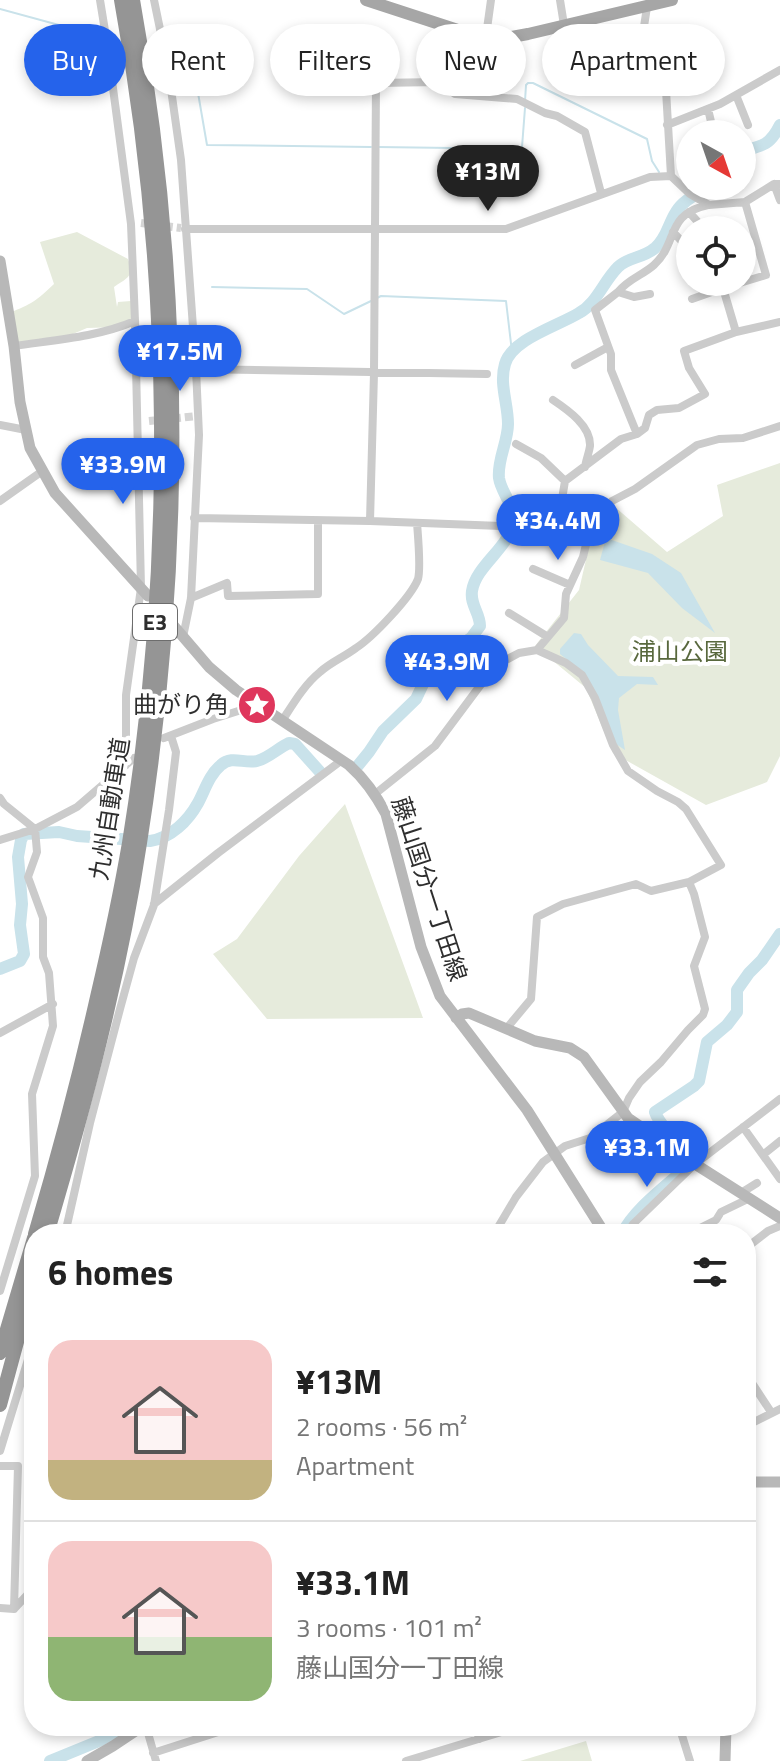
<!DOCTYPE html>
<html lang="en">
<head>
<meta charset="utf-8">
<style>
	body { margin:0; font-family:"Titillium Web","Noto Sans JP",sans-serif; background:#f2f2f2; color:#222; height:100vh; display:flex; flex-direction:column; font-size:30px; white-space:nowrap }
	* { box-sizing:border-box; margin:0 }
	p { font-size:26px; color:#767676 }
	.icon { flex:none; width:44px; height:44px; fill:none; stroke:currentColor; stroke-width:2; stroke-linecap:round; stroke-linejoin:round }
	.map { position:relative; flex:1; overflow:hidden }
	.sheet { position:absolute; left:24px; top:1224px; width:732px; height:512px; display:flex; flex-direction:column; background:#fff; border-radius:32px; box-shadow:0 4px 12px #0003 }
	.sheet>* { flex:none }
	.banner { position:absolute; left:24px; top:24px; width:732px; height:72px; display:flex; gap:16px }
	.needle { width:52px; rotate:140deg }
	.tools { position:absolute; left:676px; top:120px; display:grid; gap:16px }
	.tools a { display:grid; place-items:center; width:80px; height:80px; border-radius:50%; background:#fff; box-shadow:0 4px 12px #0003; font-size:40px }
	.price { position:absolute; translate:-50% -68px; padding:0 18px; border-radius:28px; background:#2563eb; color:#fff; font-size:26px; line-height:52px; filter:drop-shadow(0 2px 4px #0008) }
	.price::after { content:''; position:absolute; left:50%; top:48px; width:24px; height:18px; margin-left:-12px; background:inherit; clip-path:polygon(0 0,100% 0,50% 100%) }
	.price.current { background:#222; color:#fff }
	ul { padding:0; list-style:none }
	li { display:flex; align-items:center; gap:24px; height:200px; padding:0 24px }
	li+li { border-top:2px solid #e0e0e0 }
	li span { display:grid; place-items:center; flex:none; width:224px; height:160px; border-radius:24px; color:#555 }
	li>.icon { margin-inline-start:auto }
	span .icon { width:96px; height:96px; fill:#fffc; stroke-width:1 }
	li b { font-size:34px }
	h2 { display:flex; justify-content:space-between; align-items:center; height:96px; padding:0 24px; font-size:34px }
	.chip { padding:0 28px; border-radius:36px; background:#fff; box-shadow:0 4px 12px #0003; font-size:28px; line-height:72px }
	.chip.current { background:#2563eb; color:#fff }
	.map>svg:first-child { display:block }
	.green { fill:#e6ebdc }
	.water { fill:#c9e2ea }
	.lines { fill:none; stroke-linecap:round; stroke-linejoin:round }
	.stream { stroke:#c9e2ea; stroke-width:2 }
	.river { stroke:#c9e2ea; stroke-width:12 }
	.street-tunnel { stroke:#d5d5d5; stroke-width:8; stroke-dasharray:8 4; stroke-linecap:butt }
	.street { stroke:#cbcbcb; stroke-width:8 }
	.secondary { stroke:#b8b8b8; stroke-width:11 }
	.primary { stroke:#a6a6a6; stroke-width:12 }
	.highway { stroke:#959595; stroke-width:14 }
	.labels { text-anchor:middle; stroke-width:8; stroke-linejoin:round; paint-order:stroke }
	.shield { fill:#fff; stroke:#6d6d6d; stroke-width:2 }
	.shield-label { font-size:22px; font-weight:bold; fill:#2e2e2e }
	.park-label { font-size:24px; fill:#58683d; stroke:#fff }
	.poi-label { font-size:24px; fill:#2e2e2e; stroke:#fff; text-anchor:end }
	.street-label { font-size:24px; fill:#2e2e2e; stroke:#fff }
</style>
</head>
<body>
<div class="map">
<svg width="780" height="1761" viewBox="0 0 780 1761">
	<rect width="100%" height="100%" fill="#fff"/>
	<path class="green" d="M77,232L128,259C135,277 127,278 114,287L117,307L118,302L131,301L135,321L120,327L87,328L61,339L14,346L9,313C32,304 36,301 54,284L40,242Z
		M780,463V756L767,782L706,805L613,753L586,688L535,646L579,590L591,538L615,507L667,552L723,516L717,485Z
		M345,804L423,1018L267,1019L213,954L237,939L299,856Z
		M586,1741L592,1761H520Z"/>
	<path class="water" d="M606,538L652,554L681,573L715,633L682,608L648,573L600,560Z
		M574,633L581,634L588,645L618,676L653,677L658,685L637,684L619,698L618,710L625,750L616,744L584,673L560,654V649Z"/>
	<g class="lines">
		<path class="stream" d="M0,9L103,37
			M109,39L122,43
			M148,49L161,53
			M167,54L186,60L193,64L207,145L371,147
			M525,101L526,85L528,83H533L647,139L652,161L659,172
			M377,147L521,149L522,147L525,108
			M212,287L307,289L344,314L371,301
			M377,298L381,296L506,301L512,352"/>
		<path class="river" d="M742,151C763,146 770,145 780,125
			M356,768L369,752L383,731L416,699L433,663L471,638L480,626C480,613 470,605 472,591C476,564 514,545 513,518C513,503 501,492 499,478C497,460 508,442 508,424C508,403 499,384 505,364C512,339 558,326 579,313C597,303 603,282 618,267C628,257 644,258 655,248C667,238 668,224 676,212C684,199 698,194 710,186
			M0,969L20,961L24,954L20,925L22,904L18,857L21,840L24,834L59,832L77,836L150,841C171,838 188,821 198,803C205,790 209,775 221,765C232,755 244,764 257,761C269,758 278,748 289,743L295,744L321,773
			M622,1234C634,1209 666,1186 687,1167C684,1158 681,1149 675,1141C668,1130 659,1124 655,1112L694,1086L699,1081L707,1042L727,1025L737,1012V990L749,973L762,960L780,934
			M50,1761L99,1741L126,1726"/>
		<path class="street-tunnel" d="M141,223L181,228
			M149,421L197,416"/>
		<path class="street" d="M100,0L107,43L131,224L135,321L141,588L126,695V765
			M154,0L168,68L181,160L196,369L199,435L191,598L183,637
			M560,0L564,25
			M647,7L643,33L644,47L666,90L671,176L690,194L709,205L745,202L774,184H780
			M486,36L491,0
			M291,80L376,83L439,82L455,94L517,99L545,113L557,116L585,132L601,193
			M666,90C683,84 688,85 693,66
			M736,95L748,125
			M708,109L713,130
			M667,125L720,104L780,70
			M774,184L780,200
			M689,212L705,230
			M185,229H506L650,177L671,176
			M673,232L690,250
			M618,292C628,279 643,275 654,265C679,242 665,214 708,205
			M692,299L723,288
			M736,332L723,288L766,275L745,202
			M14,346C54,340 98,337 135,321
			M575,365L608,347
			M196,369L487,374
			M553,400C568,410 591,426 590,446C589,453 586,460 585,467
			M0,425L26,430
			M637,434L611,370V354L595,310L618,292L634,297L650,294
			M516,444L541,458L565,481
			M0,501L41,472
			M194,518L370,521L501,526
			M370,521L374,373L376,83
			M591,524L574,514L562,499L565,481L621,439L637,434L645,428L649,415L657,410L679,408L705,394L689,368L684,351L736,332L780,322
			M533,569L570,585
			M191,598L227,583L228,596L318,594V521
			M509,613L548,637
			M537,650L564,618L566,594L583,557L591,524L612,501L635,489L697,445L719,439L743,438L780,426
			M282,721C293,704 304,685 320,672C331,662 344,657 356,648C373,637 411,597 418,579C421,568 418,536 417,523
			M164,738L213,719L257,705
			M375,794L435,746L485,679L504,661L519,653L537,650L566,663L582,675L595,698L613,745L628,771L657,791L678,802L686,809L721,865L689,882
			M0,798L4,804L35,829L37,852L28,877L43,918V957L49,973L53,1026L32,1094L35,1176L0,1291
			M0,840L35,829L77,807L134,758
			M154,904L218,853L342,760
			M0,1033L53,1004
			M743,1127L780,1179
			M764,1154L780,1141
			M741,1193L757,1183
			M65,1234L90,1123L120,1009L134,958L154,905L169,810L176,752L171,736
			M494,1234L516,1197L543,1162L565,1146L590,1138L623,1112L629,1098L640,1082L661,1062L688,1030L703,1015L705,1009L694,966L705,937L694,894L689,882L651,891L636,884L563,904L537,917L531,999L506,1029
			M627,1234L633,1224L695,1164L780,1099
			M662,1234L668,1232L671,1234
			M688,1234L716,1220L721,1212L750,1198
			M746,1248L768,1231L780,1226
			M746,1374L771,1412
			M746,1426L780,1409
			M0,1451L34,1340
			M0,1466H18L14,1609
			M0,1608L14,1609L29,1593L34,1594
			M146,1726L156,1761
			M476,1726L479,1739
			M679,1726L690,1761
			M153,1753L237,1726
			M406,1761L521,1726"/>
		<path class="secondary" d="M0,261L14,346L20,402L30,448L55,493L148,596
			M173,625L209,667L236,690L349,765C365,779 376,795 386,814L421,947L440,996L527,1110L605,1234
			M456,1018L462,1014L469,1013L535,1041L570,1048L584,1057L628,1118L695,1164L780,1218
			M746,1482H780
			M87,1761L113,1746L143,1726
			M725,1761L726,1726"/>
		<path class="primary" d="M366,0L467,33L501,39L528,34L672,0"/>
		<path class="highway" d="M35,1234C58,1156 79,1077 97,997C109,946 120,895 129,843C174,565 172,278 121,0
			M47,1234C85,1106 120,976 140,843C184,564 184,279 133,0
			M0,1353L34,1238
			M0,1405L34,1279"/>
	</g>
	<defs>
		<g id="sight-disc" transform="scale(2)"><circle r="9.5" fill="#df365c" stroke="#fff"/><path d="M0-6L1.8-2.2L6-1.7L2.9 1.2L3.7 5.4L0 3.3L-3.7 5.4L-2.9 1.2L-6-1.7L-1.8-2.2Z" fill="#fff"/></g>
	</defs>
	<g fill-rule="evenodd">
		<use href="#sight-disc" x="257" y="705"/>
	</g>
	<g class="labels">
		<rect class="shield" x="133" y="604" width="44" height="36" rx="6"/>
		<g class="shield-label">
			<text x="155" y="630">E3</text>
		</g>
		<g class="park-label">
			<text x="680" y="660">浦山公園</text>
		</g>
		<g class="poi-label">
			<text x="229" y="713">曲がり角</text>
		</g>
		<g class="street-label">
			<text transform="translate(110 809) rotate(-81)" y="8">九州自動車道</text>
			<text transform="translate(429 889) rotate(72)" y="8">藤山国分一丁田線</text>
		</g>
	</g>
</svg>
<div class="tools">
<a><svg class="needle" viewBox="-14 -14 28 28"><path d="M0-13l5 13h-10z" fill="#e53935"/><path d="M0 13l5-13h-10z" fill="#767676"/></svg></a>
<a><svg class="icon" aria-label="locate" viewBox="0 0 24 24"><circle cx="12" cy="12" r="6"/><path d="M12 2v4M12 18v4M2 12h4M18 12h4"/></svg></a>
</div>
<b class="price current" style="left:488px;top:213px">¥13M</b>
<b class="price" style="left:180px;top:393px">¥17.5M</b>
<b class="price" style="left:123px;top:506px">¥33.9M</b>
<b class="price" style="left:558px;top:562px">¥34.4M</b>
<b class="price" style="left:447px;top:703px">¥43.9M</b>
<b class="price" style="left:647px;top:1189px">¥33.1M</b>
<div class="banner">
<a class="chip current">Buy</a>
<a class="chip">Rent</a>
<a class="chip">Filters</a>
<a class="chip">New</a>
<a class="chip">Apartment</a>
</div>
<section class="sheet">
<h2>6 homes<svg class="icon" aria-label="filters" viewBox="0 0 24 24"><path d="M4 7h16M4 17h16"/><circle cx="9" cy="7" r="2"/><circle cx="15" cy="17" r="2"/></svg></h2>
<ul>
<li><span style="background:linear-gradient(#f6c9c9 75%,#c2b280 0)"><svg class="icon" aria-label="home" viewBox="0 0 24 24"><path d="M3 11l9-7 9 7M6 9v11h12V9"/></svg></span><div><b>¥13M</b><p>2 rooms · 56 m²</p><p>Apartment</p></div></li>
<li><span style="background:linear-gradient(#f6c9c9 60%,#8fb573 0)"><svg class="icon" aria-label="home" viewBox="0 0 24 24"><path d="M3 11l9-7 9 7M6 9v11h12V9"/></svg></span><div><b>¥33.1M</b><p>3 rooms · 101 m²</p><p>藤山国分一丁田線</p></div></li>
</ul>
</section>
</div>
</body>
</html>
